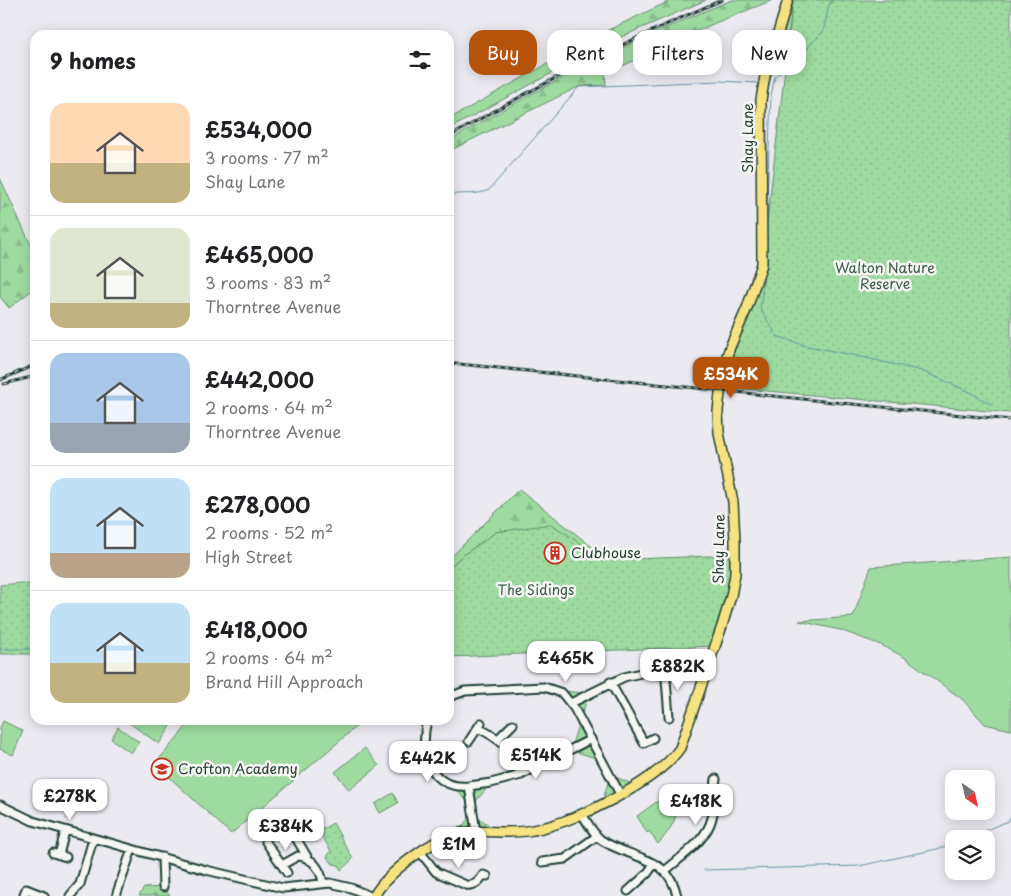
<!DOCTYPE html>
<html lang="en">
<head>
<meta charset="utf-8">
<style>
	body { margin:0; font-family:"Playpen Sans",sans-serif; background:#f6f6f6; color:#202124; height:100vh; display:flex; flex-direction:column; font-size:19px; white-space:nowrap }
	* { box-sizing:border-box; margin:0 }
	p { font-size:16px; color:#757577 }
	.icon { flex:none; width:28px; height:28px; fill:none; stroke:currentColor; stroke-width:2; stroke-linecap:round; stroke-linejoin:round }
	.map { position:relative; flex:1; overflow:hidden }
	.side { position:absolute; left:30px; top:30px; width:424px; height:695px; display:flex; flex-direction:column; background:#fff; border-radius:15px; box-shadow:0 2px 12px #0003 }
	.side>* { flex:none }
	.hud { position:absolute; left:469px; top:30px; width:466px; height:45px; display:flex; gap:10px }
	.needle { width:32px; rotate:146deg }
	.controls { position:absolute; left:945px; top:770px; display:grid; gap:10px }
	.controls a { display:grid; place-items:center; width:50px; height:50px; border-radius:10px; background:#fff; box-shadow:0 2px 12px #0003; font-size:25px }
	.price { position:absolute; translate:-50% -42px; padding:0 11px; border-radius:10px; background:#fff; color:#222; font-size:16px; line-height:32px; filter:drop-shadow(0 1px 2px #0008) }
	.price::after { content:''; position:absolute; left:50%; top:30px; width:15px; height:11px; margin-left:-8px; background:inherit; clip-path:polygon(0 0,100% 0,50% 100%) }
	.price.active { background:#b45309; color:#fff }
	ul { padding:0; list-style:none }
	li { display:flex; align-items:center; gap:15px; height:125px; padding:0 20px }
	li+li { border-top:1px solid #e0e0e0 }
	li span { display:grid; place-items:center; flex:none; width:140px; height:100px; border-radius:15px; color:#555 }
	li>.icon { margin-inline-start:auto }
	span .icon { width:60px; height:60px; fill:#fffc; stroke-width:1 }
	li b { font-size:21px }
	h2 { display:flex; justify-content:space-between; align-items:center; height:60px; padding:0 20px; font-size:21px }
	.chip { padding:0 18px; border-radius:15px; background:#fff; box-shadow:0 2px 12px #0003; font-size:18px; line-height:45px }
	.chip.active { background:#b45309; color:#fff }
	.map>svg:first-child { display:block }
	.grass { fill:#9fdba1; stroke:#5f8c6a }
	.forest { fill:url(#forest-firs); stroke:#5f8c6a }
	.cemetery { fill:url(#cemetery-stones); stroke:#5f8c6a }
	.park { fill:url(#park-dots); stroke:#5f8c6a }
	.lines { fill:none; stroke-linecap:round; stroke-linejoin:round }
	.stream { stroke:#6092a2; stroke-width:1 }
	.minor-casing { stroke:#1f3d34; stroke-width:11 }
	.major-casing { stroke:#1f3d34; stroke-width:12 }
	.minor { stroke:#f6f6f2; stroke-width:7 }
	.major { stroke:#f6e281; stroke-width:9 }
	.rail-casing { stroke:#1f3d34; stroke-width:3 }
	.rail { stroke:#f6f6f2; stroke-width:1; stroke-dasharray:4; stroke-linecap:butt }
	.labels { text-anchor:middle; stroke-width:5; stroke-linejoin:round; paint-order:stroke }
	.street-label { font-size:14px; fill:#1f3d34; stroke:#f6f6f2 }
	.park-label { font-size:14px; fill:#395d4a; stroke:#f6f6f2 }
	.poi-label { font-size:14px; fill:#1f3d34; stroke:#f6f6f2; text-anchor:start }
</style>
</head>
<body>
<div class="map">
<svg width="1011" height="896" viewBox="0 0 1011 896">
	<defs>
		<pattern id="forest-firs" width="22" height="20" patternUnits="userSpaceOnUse" patternTransform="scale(1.25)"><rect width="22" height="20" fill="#9fdba1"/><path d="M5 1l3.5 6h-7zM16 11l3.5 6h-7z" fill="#88bd8b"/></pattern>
		<pattern id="cemetery-stones" width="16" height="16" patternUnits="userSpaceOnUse" patternTransform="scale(1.25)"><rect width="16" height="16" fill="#9fdba1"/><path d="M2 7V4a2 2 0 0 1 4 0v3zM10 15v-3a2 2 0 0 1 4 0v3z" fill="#88bd8b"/></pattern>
		<pattern id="park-dots" width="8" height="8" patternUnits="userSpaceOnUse" patternTransform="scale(1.25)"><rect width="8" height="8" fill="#9fdba1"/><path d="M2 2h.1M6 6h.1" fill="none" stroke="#88bd8b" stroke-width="1.8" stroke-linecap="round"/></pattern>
	</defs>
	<rect width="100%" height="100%" fill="#eceaf1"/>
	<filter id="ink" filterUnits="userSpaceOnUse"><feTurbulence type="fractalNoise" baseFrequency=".02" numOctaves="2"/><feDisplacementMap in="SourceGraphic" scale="10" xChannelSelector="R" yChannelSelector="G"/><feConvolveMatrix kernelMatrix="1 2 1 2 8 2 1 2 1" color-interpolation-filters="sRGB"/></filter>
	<g filter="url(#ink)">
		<path class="grass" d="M791,0H793L786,56L777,54L780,44L778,43Z
			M606,31L605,44L449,129V119Z
			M1011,557V730L985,724L962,699L904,657L881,645L840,630L799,621L853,617L871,567Z
			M557,690L589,694L580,719L602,760L570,750L580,719Z
			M125,720H175L159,744Z
			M192,720H364L231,834L155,764Z
			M3,721L23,731L13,755L0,749V728Z
			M118,727L139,742L131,753L111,739Z
			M365,748L379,766L349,790L335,772Z
			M610,775L635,785L602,804Z
			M491,783L472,806L450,784Z
			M393,793L398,803L380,813L375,804Z
			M669,793L678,800C679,817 669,832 658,844L649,831L647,833L637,816Z
			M473,814L499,832L455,834Z"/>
		<path class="forest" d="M672,0H706L605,44L606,31Z
			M732,0H773L715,23L605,74L606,85L580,86L449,151V141C540,87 634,39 732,0Z
			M0,178L35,254V288L9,308L0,297Z
			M519,489L601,554L598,555L496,532L462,556L449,568V559Z"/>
		<path class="cemetery" d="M163,887L170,896H139L144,888Z"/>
		<path class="park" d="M793,0H1011V413L723,387L726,367L760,282Z
			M551,524L598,555L601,554L608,560L735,555V574L716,646L449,657V568L462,556L496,532Z
			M20,583L35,585V654H0V585Z
			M333,823L353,859L341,870L339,865L333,864L327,857L331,851L319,831Z"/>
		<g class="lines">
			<path class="stream" d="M449,195C462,192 476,196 489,190L579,87L719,81L759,83
				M766,228L771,96L775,76L802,57L809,46L823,32L829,5L832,0
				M765,269L760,309L777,336L803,345L862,357L922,371L968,391L992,405
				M0,649H35
				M964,839L1008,821L1011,817
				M704,870L859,866L937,849L954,843"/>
			<g class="minor-casing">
				<path id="minor" d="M665,667L669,717
					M610,682L644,743L653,738
					M449,697L465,691L544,687L562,693L574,708L620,794
					M571,703L624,677L671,666
					M427,720C419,752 430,790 469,786L476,832
					M478,728C506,741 508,749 521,775
					M499,738L513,724
					M469,741L481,723
					M469,786L491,783L521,775L591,739
					M0,805L33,821L206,870L283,888L330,883L351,888L370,896
					M582,814C587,822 593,833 600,839C629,860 669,854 677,896
					M296,838L309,860
					M266,842L287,873
					M53,853L66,857
					M421,853L436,872L466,885C475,886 479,882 483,875L487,876
					M59,855L65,831
					M162,857L163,887
					M542,862L565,859L597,836
					M282,865L298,856C313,857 321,870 323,883
					M666,870C682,856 707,840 712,818C716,805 714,791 716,779
					M628,891L647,874L654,864
					M117,893L132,849
					M24,894L26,889L44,896
					M70,896L80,884L93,839"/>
			</g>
			<g class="major-casing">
				<path id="major" d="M374,896C387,873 434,837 461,833C485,829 509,835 533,830C574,823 657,782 680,748L722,626L731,596L735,574V541L733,502L719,433L718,411L723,368L730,347L747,308L762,264L761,100L765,76L788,0"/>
			</g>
			<use href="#minor" class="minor"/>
			<use href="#major" class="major"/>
			<g class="rail-casing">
				<path id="rail" d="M449,137C537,85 628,40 722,0
					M449,363L1011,420
					M0,380L35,365
					M4,384L35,376"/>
			</g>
			<use href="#rail" class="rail"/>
		</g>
	</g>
	<defs>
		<g id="building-ring" transform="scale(1.125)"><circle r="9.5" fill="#f6f6f2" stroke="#c8321e" stroke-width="1.5"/><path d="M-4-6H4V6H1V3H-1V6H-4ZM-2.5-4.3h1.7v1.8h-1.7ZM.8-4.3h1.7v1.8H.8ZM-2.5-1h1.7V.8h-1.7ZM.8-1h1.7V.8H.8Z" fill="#c8321e"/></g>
		<g id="school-ring" transform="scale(1.125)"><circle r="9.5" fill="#f6f6f2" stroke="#c8321e" stroke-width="1.5"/><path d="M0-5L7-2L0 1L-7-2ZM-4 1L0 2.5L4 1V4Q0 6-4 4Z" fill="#c8321e"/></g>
	</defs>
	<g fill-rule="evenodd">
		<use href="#building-ring" x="555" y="553"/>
		<use href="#school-ring" x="162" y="769"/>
	</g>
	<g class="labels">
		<g class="street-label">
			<text transform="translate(748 138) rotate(-90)" y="5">Shay Lane</text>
			<text transform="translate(719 549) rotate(-89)" y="5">Shay Lane</text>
		</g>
		<g class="park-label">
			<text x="885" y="273">Walton Nature<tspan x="885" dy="16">Reserve</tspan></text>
			<text x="536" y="595">The Sidings</text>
		</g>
		<g class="poi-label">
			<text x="571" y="558">Clubhouse</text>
			<text x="178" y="774">Crofton Academy</text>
		</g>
	</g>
</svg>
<div class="controls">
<a><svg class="needle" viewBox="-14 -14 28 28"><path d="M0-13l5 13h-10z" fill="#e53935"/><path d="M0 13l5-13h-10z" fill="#757577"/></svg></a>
<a><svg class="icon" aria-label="layers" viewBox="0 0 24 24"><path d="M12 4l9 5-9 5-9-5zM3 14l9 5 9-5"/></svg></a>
</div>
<b class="price active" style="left:731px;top:399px">£534K</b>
<b class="price" style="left:566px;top:683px">£465K</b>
<b class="price" style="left:678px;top:691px">£882K</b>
<b class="price" style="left:536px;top:780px">£514K</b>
<b class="price" style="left:428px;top:783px">£442K</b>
<b class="price" style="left:70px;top:821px">£278K</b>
<b class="price" style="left:696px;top:826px">£418K</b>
<b class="price" style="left:286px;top:851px">£384K</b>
<b class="price" style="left:459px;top:869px">£1M</b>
<div class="hud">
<a class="chip active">Buy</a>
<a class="chip">Rent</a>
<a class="chip">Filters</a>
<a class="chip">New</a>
</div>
<section class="side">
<h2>9 homes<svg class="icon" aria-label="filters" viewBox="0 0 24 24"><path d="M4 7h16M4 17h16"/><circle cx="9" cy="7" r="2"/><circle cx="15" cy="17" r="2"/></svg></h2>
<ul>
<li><span style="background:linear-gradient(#ffd9b3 60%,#c2b280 0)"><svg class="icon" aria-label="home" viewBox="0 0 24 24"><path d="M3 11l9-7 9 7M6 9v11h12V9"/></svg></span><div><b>£534,000</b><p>3 rooms · 77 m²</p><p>Shay Lane</p></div></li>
<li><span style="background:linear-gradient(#dfe7d0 75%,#c2b280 0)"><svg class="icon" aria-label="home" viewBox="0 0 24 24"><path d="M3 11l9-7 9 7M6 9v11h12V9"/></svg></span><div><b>£465,000</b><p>3 rooms · 83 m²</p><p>Thorntree Avenue</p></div></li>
<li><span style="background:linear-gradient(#a9c7e8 70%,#9aa5b1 0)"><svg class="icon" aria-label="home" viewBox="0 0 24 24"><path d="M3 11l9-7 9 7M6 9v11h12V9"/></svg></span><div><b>£442,000</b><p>2 rooms · 64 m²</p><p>Thorntree Avenue</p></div></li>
<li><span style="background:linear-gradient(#bfe0f5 75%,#b9a48a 0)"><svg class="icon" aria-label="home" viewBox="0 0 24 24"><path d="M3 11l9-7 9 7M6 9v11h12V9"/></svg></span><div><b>£278,000</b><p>2 rooms · 52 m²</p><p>High Street</p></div></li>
<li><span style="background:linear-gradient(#bfe0f5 60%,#c2b280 0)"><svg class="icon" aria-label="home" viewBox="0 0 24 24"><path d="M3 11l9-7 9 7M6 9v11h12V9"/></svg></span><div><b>£418,000</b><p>2 rooms · 64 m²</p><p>Brand Hill Approach</p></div></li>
</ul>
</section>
</div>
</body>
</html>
